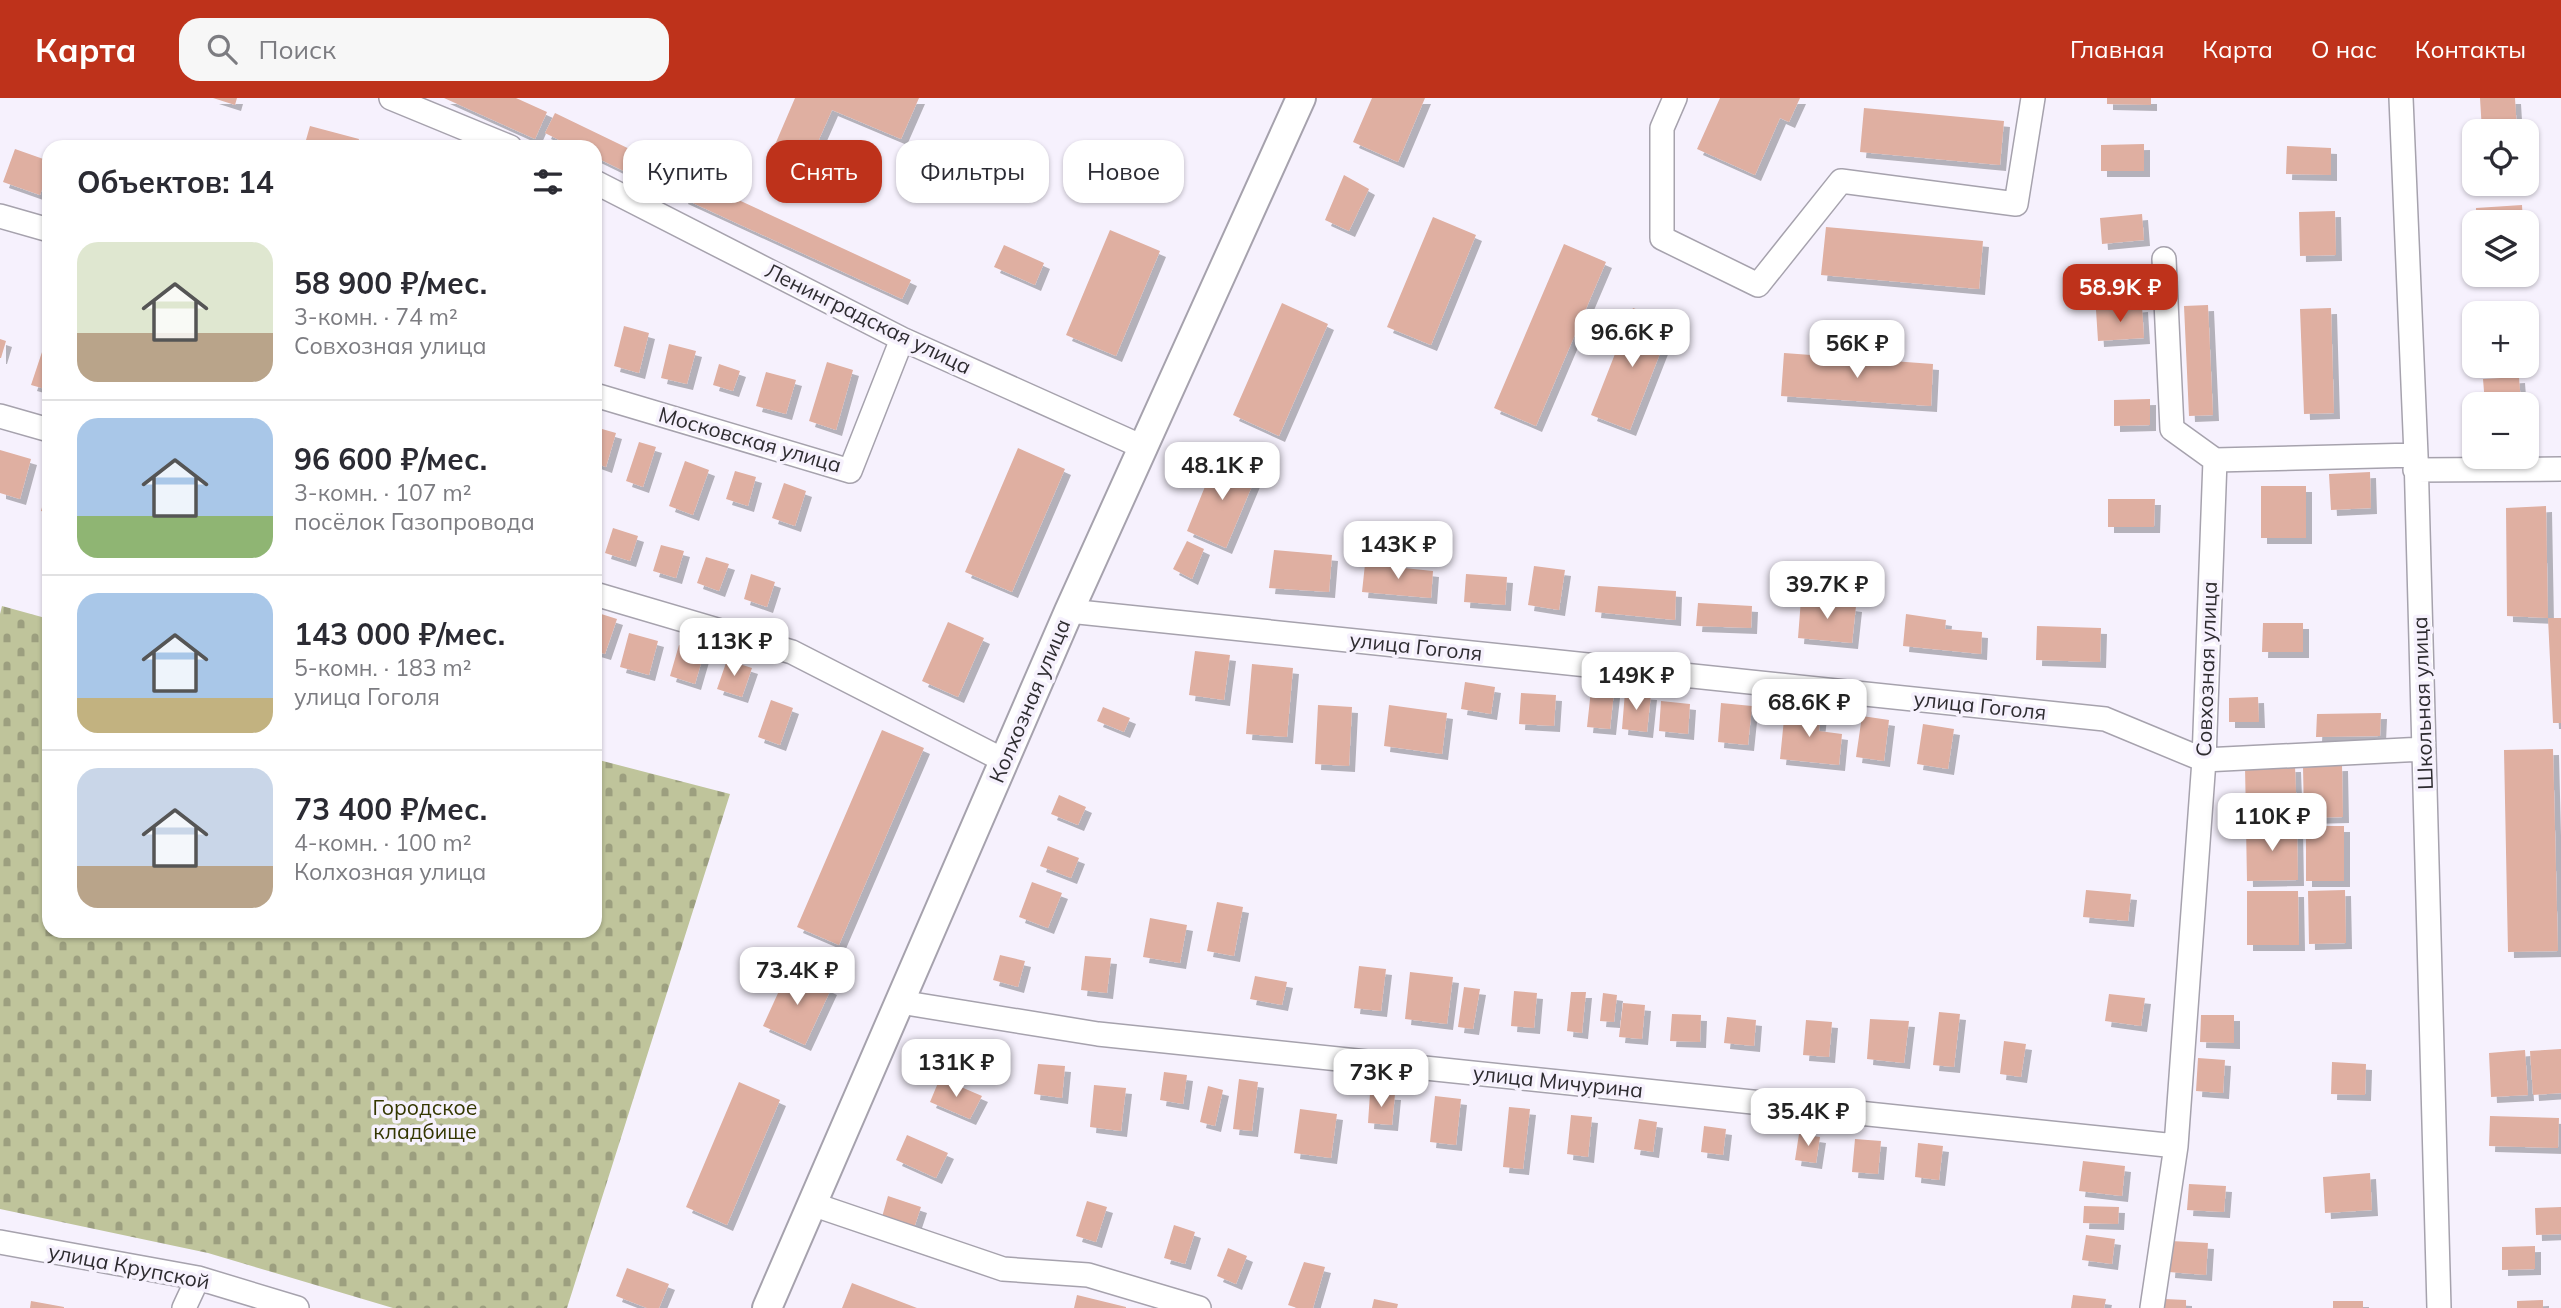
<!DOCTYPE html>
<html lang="ru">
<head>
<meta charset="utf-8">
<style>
	body { margin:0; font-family:Mulish,sans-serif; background:#f7f7f7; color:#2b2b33; height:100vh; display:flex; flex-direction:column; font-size:26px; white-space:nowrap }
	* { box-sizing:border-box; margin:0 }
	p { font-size:23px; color:#7c7c81 }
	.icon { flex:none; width:38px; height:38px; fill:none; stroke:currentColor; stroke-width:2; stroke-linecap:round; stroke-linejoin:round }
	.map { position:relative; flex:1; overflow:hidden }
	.sheet { position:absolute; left:42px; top:42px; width:560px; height:798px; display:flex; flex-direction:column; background:#fff; border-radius:21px; box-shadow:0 2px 5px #0004 }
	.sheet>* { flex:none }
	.banner { position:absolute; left:623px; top:42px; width:665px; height:63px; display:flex; gap:14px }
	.controls { position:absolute; left:2462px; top:21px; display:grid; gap:14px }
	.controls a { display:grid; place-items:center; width:77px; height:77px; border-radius:14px; background:#fff; box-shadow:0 2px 5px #0004; font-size:35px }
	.price { position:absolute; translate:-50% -60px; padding:0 16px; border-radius:14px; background:#fff; color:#222; font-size:23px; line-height:46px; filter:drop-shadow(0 2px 4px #0008) }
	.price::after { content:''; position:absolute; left:50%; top:42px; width:21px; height:16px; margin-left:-10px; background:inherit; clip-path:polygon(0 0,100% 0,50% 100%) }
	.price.current { background:#be321b; color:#fff }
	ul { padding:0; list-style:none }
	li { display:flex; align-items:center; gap:21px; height:175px; padding:0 35px }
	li+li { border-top:2px solid #e1e1e2 }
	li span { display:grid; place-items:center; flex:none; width:196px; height:140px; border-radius:21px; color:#555 }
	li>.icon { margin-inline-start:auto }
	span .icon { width:84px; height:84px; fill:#fffc; stroke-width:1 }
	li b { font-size:30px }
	h2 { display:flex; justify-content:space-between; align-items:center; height:84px; padding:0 35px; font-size:30px }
	.tag { padding:0 24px; border-radius:21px; background:#fff; box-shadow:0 2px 5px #0004; font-size:24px; line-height:63px }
	.tag.current { background:#be321b; color:#fff }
	header { display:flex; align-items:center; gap:42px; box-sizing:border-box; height:98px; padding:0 35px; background:#be321b; color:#fff }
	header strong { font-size:33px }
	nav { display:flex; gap:38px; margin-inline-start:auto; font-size:24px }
	.search { width:490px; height:63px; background:#f7f7f7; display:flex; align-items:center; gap:18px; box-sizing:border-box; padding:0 24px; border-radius:21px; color:#7c7c81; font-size:26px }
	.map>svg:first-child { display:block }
	.cemetery { fill:url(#cemetery-stones) }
	.building { fill:#dfafa1; filter:url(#shadow) }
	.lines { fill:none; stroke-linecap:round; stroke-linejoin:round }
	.minor-casing { stroke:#a6a2ad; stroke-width:26 }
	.major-casing { stroke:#a6a2ad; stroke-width:32 }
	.minor { stroke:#fff; stroke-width:23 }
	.major { stroke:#fff; stroke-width:28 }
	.labels { text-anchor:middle; stroke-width:7; stroke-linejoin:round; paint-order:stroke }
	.street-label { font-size:21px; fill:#2e2c30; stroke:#f6f1fd }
	.park-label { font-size:21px; fill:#343701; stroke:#f6f1fd }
</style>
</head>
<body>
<header>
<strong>Карта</strong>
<div class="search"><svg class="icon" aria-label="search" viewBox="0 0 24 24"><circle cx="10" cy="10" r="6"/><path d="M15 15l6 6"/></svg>Поиск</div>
<nav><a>Главная</a><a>Карта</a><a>О нас</a><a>Контакты</a></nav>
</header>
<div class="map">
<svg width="2561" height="1210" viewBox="0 0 2561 1210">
	<defs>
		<pattern id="cemetery-stones" width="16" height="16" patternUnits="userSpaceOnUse" patternTransform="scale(1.75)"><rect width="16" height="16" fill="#bfc49b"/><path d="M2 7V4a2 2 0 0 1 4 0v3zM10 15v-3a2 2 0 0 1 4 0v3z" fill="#9c9f7f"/></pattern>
		<filter id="shadow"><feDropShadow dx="6" dy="6" stdDeviation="0" flood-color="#0004"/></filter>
	</defs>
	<rect width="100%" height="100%" fill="#f6f1fd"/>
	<path class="cemetery" d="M2,508L49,521V833H595V661L730,696L567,1210H393L208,1155L0,1111V516Z"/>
	<path class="building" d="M213,0H237L235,7Z
		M444,0H516L547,14L535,41Z
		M795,0H919L901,41L832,12L809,64L774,49Z
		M1372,0H1425L1398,64L1353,44Z
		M1720,0H1800L1789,24L1780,20L1755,77L1697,51Z
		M2107,0H2151V7L2107,6Z
		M2480,0H2515L2517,33H2482Z
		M1864,10L2004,23L2000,67L1860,54Z
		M555,15L673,72L663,92L595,59V49H573L545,35Z
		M310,28L359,41L357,49H304Z
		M2144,46V73H2101V47Z
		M2287,48L2331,50V77L2286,76Z
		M15,51L49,63V71L40,97L3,84Z
		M1344,77L1369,91L1349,133L1325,122Z
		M691,80L911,182L902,201L682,100Z
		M2522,107L2523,124H2476V110Z
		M2335,113L2336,157L2300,158L2299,114Z
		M2142,116L2144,142L2102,146L2100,120Z
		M1433,119L1476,137L1431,247L1387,229Z
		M1826,129L1983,143L1979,191L1821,177Z
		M1110,132L1160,153L1116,258L1066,237Z
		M1564,146L1606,164L1536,328L1494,310Z
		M1004,147L1044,165L1035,187L994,169Z
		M1282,205L1328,226L1279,338L1233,317Z
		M2208,207L2213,317L2189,318L2184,208Z
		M2142,208L2144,240L2098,243L2096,212Z
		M1633,210L1672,225L1630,332L1591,317Z
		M2331,210L2334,315L2304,316L2300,211Z
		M624,228L649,235L639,275L614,268Z
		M0,241L6,243L1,260H0Z
		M669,246L696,253L687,286L661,280Z
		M43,251L49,253V292L31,287Z
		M1784,255L1933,266L1931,308L1781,298Z
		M827,264L853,272L836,332L809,323Z
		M719,266L740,273L733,293L713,287Z
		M2486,268H2518V273L2486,274Z
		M766,274L796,282L786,316L756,308Z
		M2519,279L2521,306H2485L2483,281Z
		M2150,301V327L2114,328V302Z
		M595,329L616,335L606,369L595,365Z
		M639,344L656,349L643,389L626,383Z
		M1018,350L1065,371L1012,494L965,474Z
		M0,352L31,361L20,401L0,395Z
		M1217,359L1257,376L1226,450L1187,433Z
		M685,363L709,372L693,417L669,408Z
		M735,373L756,379L748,408L726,401Z
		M2370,374L2371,410L2331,412L2329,376Z
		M784,385L806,393L795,428L772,420Z
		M48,387H49V415L41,413Z
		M2261,388H2306V440H2261Z
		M2108,401H2155L2154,429H2108Z
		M2546,408L2548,520L2507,518L2506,410Z
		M613,430L638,438L630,463L605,455Z
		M1187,443L1204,451L1192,481L1173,471Z
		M661,447L684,453L676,480L653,473Z
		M1274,452L1332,457L1329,494L1269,490Z
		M706,459L729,466L719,493L697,485Z
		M1365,466L1433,473L1431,500L1362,494Z
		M1534,468L1565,472L1559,512L1528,507Z
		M751,476L775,484L767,509L744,501Z
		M1466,476L1507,479L1505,507L1464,504Z
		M1598,488L1676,493L1675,522L1595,514Z
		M1801,501L1856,508L1852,545L1798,540Z
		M1698,505L1752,508L1751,530L1696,528Z
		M595,514L617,521L605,556L595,553Z
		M1906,516L1946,522L1945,531L1982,534L1981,556L1903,548Z
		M2548,520H2561V625H2553Z
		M948,524L984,540L958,599L922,583Z
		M2263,525H2303V554H2262Z
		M2037,528L2101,530L2100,564L2036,562Z
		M629,535L658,543L649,577L620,569Z
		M679,547L704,555L695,586L670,578Z
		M1195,553L1230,557L1224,602L1189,597Z
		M727,562L752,570L742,599L717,591Z
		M1252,566L1293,570L1287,639L1246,636Z
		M1465,584L1495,589L1491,616L1461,611Z
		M1591,592L1614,594L1610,631L1587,629Z
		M1625,594L1651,596L1647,634L1622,631Z
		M1521,595L1556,597L1554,628L1519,626Z
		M2258,599L2259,624H2229V600Z
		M771,602L793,610L780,647L758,639Z
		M1661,603L1690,606L1688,636L1659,633Z
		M1721,605L1752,608L1748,647L1718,644Z
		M1318,607L1352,609L1349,668L1315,666Z
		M1389,607L1447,615L1442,656L1384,648Z
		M1103,609L1130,620L1124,634L1097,623Z
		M1785,611L1821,615L1819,633L1842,636L1839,667L1780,661Z
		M2381,615L2380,638L2316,639L2317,616Z
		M1862,618L1889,622L1884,663L1856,659Z
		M1923,626L1954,631L1948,671L1917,666Z
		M882,632L924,650L839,847L797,829Z
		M2553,651L2558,853L2508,854L2504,652Z
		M2342,667L2343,719L2304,720L2303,668Z
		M2295,668L2297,719L2246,720L2245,669Z
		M1059,697L1086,709L1078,727L1051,716Z
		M2297,727L2298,782L2247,783L2246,728Z
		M2306,728H2344V783H2306Z
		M1048,748L1079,760L1071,780L1040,768Z
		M1032,784L1062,795L1048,830L1019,819Z
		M2086,792L2131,796L2128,823L2083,819Z
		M2345,792L2346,845L2309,846L2308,793Z
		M2247,793H2298L2299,847H2247Z
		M1217,804L1243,809L1234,858L1207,853Z
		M1150,820L1187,827L1180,865L1143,859Z
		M1000,857L1025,863L1018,889L993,882Z
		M1085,858L1111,860L1107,895L1081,892Z
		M1359,868L1386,871L1381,913L1354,910Z
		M789,871L831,891L805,947L763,928Z
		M1410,874L1453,879L1447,926L1405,921Z
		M1255,878L1287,884L1282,907L1250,901Z
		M1464,889L1480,891L1473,931L1458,929Z
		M1514,893L1537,895L1534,930L1511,928Z
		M1571,894H1586L1582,935L1567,933Z
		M1603,895L1617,897L1614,924L1600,923Z
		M2109,896L2145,900L2141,928L2105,923Z
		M1623,905L1645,907L1642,941L1619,939Z
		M1939,914L1960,916L1954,969L1933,967Z
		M1672,916L1701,917L1700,944L1670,943Z
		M2201,917H2234V945L2200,944Z
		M1727,919L1756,922L1754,948L1724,945Z
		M1870,921L1909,923L1904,965L1867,961Z
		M1806,922L1832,924L1829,959L1803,957Z
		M2004,943L2026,946L2021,979L2000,976Z
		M2561,951V995L2533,997L2530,953Z
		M2525,952L2528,997L2491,999L2489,955Z
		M2198,960L2225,962L2223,995L2196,993Z
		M2332,964L2366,966L2365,997L2331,996Z
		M1038,966L1065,968L1062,1000L1034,996Z
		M1164,974L1187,977L1183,1006L1160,1002Z
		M940,980L982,998L970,1021L930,1004Z
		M1239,981L1258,984L1252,1033L1233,1031Z
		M739,984L780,1002L727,1127L686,1109Z
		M1094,987L1126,990L1121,1033L1090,1029Z
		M1208,988L1223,992L1215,1028L1200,1024Z
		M1370,995L1395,996L1392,1027L1368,1025Z
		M1435,998L1461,1001L1456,1047L1430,1044Z
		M1509,1009L1530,1011L1523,1071L1503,1069Z
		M1300,1011L1337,1016L1331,1060L1294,1055Z
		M1571,1017L1592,1019L1588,1059L1567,1056Z
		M2490,1018L2559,1020L2558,1050L2489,1048Z
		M1639,1021L1657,1024L1653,1054L1634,1051Z
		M1704,1028L1726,1031L1723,1057L1701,1054Z
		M1799,1036L1820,1039L1816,1065L1795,1062Z
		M907,1037L948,1055L936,1080L896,1062Z
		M1855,1041L1881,1043L1878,1076L1852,1074Z
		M1918,1045L1943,1048L1939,1082L1915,1079Z
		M2083,1063L2125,1068L2122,1098L2079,1093Z
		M2370,1075L2372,1112L2325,1115L2323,1079Z
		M2189,1086L2226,1088L2224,1114L2187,1112Z
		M888,1098L921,1109L914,1130L882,1119Z
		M1087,1103L1107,1109L1096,1144L1076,1138Z
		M2084,1108L2119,1109L2118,1126L2083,1125Z
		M2561,1109V1136L2536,1137L2535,1110Z
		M1174,1127L1195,1134L1185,1166L1164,1160Z
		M2086,1137L2115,1141L2112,1166L2082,1162Z
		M2171,1143L2208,1145L2206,1177L2169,1174Z
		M2535,1148V1171L2502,1172V1149Z
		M1228,1150L1247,1158L1236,1186L1217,1178Z
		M1304,1164L1325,1169L1313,1210H1297L1288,1207Z
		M627,1170L669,1186L659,1210H647L616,1198Z
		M852,1185L917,1210H842Z
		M1077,1197L1126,1209V1210H1074Z
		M2073,1197L2106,1201L2104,1210H2071Z
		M1374,1201L1398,1206L1397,1210H1372Z
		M2165,1201L2186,1202V1210H2165Z
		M2543,1202V1210H2517V1203Z
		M31,1203L64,1209V1210H30Z
		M2333,1203H2363V1210H2333Z"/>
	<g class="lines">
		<g class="minor-casing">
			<path id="minor" d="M391,0L510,49
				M1675,0L1662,30V140L1758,187L1841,83L2016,106L2033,0
				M2401,0L2416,357L2439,1210
				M595,84L902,241L1145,350
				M0,118L49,132
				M595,297L850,373L902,241
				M0,318L49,332
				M2215,362L2416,357
				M2415,372L2561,371
				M595,496L792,554L1005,663
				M1069,513L2105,621L2204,662L2424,651
				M900,904L1098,936L2176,1048
				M812,1106L1003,1171L1088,1177L1199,1210
				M0,1144L198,1180L297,1210
				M184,1210L198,1180
				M2152,1210L2176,1048L2204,662L2215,362L2172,331L2164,161"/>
		</g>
		<g class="major-casing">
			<path id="major" d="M767,1210L1069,513L1301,0"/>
		</g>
		<use href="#minor" class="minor"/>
		<use href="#major" class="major"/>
	</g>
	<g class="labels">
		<g class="street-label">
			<text transform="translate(868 221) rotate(26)" y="7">Ленинградская улица</text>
			<text transform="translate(750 342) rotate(16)" y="7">Московская улица</text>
			<text transform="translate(1416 549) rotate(6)" y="7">улица Гоголя</text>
			<text transform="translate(2207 571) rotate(-88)" y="7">Совхозная улица</text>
			<text transform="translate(1030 603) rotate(-67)" y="7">Колхозная улица</text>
			<text transform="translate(2423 605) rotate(-92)" y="7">Школьная улица</text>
			<text transform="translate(1980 608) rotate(6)" y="7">улица Гоголя</text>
			<text transform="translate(1558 984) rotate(6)" y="7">улица Мичурина</text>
			<text transform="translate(129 1169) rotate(11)" y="7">улица Крупской</text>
		</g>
		<g class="park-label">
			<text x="425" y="1017">Городское<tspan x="425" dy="24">кладбище</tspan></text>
		</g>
	</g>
</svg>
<div class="controls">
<a><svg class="icon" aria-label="locate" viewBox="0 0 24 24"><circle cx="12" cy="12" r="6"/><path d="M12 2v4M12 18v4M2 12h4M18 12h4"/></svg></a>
<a><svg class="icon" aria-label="layers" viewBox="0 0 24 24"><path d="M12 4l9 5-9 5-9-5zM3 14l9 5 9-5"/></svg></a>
<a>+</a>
<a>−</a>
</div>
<b class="price current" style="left:2120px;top:226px">58.9K ₽</b>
<b class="price" style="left:1632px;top:271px">96.6K ₽</b>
<b class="price" style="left:1857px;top:282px">56K ₽</b>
<b class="price" style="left:1222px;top:404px">48.1K ₽</b>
<b class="price" style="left:1398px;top:483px">143K ₽</b>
<b class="price" style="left:1827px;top:523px">39.7K ₽</b>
<b class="price" style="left:734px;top:580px">113K ₽</b>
<b class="price" style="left:1636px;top:614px">149K ₽</b>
<b class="price" style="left:1809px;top:641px">68.6K ₽</b>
<b class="price" style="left:2272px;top:755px">110K ₽</b>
<b class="price" style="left:797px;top:909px">73.4K ₽</b>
<b class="price" style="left:956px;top:1001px">131K ₽</b>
<b class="price" style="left:1381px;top:1011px">73K ₽</b>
<b class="price" style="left:1808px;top:1050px">35.4K ₽</b>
<div class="banner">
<a class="tag">Купить</a>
<a class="tag current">Снять</a>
<a class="tag">Фильтры</a>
<a class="tag">Новое</a>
</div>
<section class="sheet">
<h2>Объектов: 14<svg class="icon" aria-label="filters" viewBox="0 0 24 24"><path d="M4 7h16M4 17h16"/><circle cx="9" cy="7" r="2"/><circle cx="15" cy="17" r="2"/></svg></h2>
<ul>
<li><span style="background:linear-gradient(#dfe7d0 65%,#b9a48a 0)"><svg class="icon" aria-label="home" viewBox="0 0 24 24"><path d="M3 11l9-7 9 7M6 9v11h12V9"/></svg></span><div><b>58 900 ₽/мес.</b><p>3-комн. · 74 m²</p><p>Совхозная улица</p></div></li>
<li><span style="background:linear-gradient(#a9c7e8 70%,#8fb573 0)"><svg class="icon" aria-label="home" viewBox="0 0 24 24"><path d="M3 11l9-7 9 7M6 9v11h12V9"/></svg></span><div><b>96 600 ₽/мес.</b><p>3-комн. · 107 m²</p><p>посёлок Газопровода</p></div></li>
<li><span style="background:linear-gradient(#a9c7e8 75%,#c2b280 0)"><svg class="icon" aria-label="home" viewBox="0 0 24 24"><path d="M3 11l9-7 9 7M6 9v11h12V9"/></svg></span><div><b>143 000 ₽/мес.</b><p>5-комн. · 183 m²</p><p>улица Гоголя</p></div></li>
<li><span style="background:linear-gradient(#c9d6e8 70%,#b9a48a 0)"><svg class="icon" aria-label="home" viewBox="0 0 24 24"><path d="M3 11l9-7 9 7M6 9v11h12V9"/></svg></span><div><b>73 400 ₽/мес.</b><p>4-комн. · 100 m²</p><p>Колхозная улица</p></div></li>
</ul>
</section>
</div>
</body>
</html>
